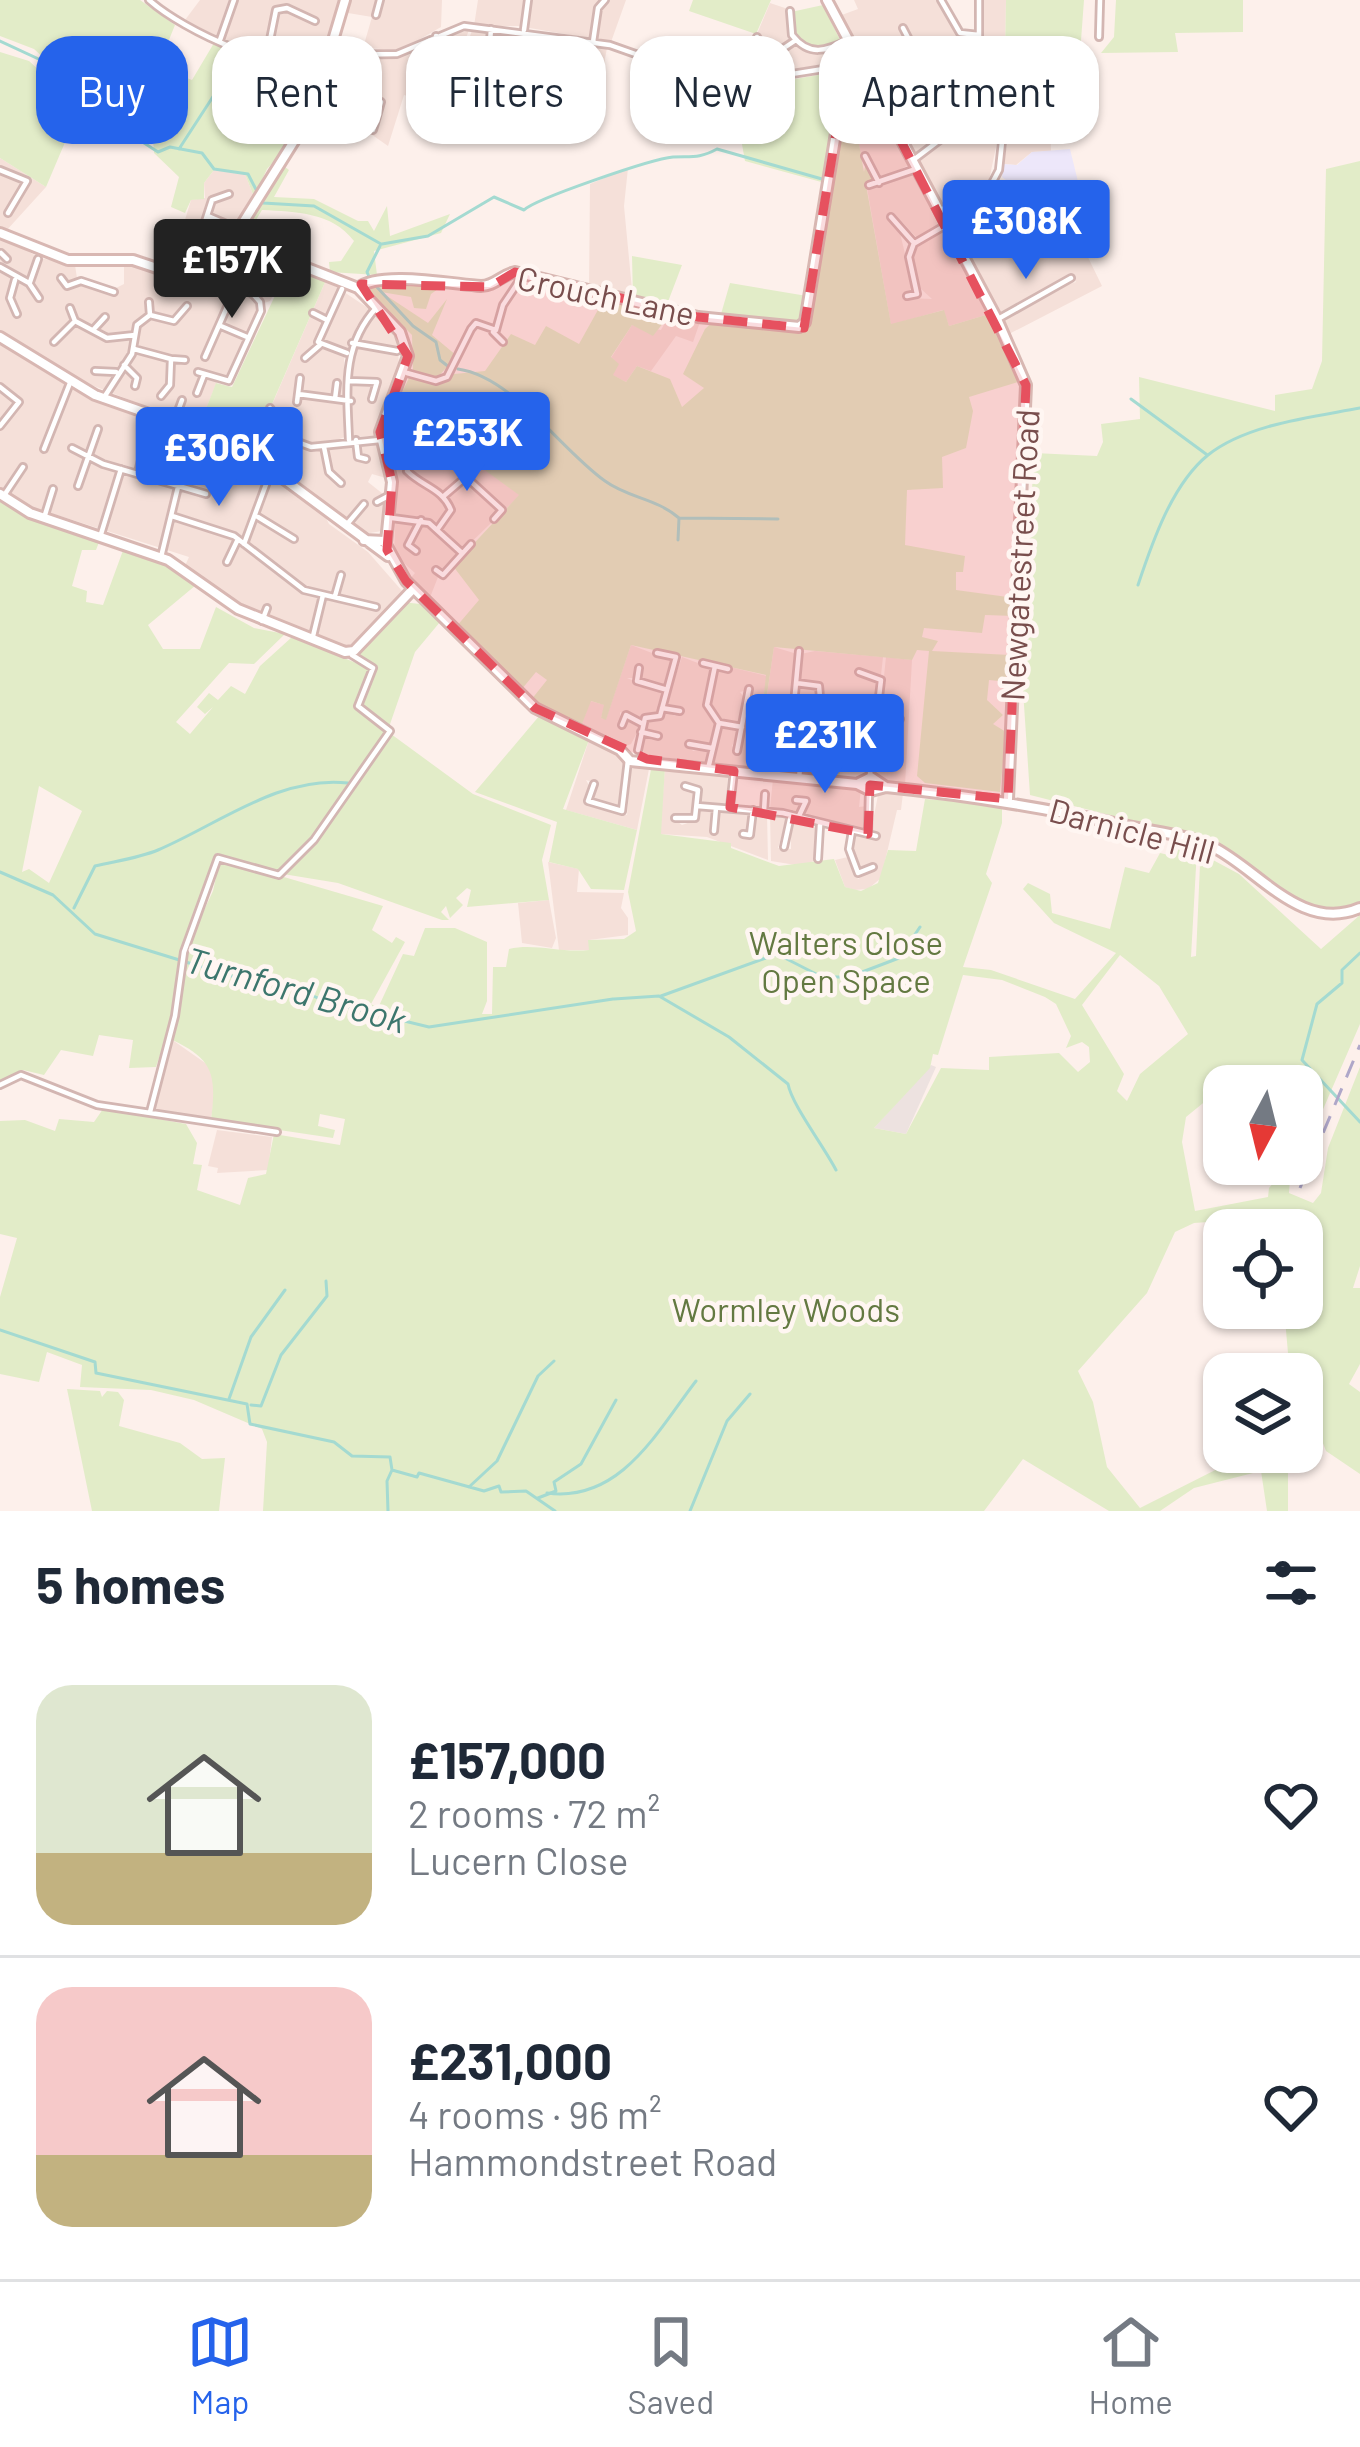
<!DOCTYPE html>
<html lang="en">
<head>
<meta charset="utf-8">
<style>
	body { margin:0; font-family:Barlow,sans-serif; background:#f2f2f3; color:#1f2937; height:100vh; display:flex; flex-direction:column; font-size:45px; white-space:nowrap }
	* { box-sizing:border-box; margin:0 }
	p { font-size:39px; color:#747a83 }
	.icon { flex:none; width:66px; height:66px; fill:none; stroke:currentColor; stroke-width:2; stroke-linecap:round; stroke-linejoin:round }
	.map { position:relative; height:1511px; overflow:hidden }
	.drawer { display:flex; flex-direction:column; background:#fff; flex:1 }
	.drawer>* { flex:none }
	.hud { position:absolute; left:36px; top:36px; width:1290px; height:108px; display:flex; gap:24px }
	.needle { width:78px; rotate:187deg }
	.controls { position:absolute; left:1203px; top:1065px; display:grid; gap:24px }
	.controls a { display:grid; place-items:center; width:120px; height:120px; border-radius:24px; background:#fff; box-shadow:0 3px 9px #0004; font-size:60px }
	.price { position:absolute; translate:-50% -102px; padding:0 27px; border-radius:12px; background:#2563eb; color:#fff; font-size:39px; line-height:78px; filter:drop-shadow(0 3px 6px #0008) }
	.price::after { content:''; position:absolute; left:50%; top:72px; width:36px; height:27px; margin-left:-18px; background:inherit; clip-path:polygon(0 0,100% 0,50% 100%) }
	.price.on { background:#222; color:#fff }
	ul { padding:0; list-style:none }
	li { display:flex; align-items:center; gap:36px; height:300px; padding:0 36px }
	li+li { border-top:3px solid #e0e1e3 }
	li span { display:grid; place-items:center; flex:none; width:336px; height:240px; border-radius:36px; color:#555 }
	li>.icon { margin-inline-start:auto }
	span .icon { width:144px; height:144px; fill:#fffc; stroke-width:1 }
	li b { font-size:51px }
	h2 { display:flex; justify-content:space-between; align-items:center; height:144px; padding:0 36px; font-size:51px }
	.pill { padding:0 42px; border-radius:36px; background:#fff; box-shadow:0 3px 9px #0004; font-size:42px; line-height:108px }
	.pill.on { background:#2563eb; color:#fff }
	.tab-bar { display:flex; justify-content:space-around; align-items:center; height:168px; border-top:3px solid #e0e1e3; background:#fff; font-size:33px; color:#747a83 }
	.tab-bar a { display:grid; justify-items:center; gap:6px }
	.tab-bar .on { color:#2563eb }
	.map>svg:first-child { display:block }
	.residential { fill:#f5e0d9 }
	.industrial { fill:#ede2e0 }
	.education { fill:#ede7fa }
	.green { fill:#e2ecc8; fill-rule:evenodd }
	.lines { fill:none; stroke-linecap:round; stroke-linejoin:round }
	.stream { stroke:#a4dad1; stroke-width:3 }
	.street-casing { stroke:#d3b6b2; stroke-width:10 }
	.secondary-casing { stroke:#d8b7b2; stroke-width:14 }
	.street { stroke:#fff; stroke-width:4.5 }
	.secondary { stroke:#fff; stroke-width:8 }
	.rail { stroke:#afa7c9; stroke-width:3; stroke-dasharray:18 12; stroke-linecap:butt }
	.marked { fill:#e6515f; fill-opacity:0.2; stroke:#e6515f; stroke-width:9; stroke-dasharray:24 15; stroke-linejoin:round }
	.labels { text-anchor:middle; stroke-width:9; stroke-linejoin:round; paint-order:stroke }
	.street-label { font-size:33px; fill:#794e4d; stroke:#fff6f2 }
	.park-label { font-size:33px; fill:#637941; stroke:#fff6f2 }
	.water-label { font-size:36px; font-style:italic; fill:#3c766d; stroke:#fff6f2 }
</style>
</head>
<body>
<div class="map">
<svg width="1360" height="1511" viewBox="0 0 1360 1511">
	<rect width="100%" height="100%" fill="#fdf0eb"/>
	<path class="residential" d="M200,0H343L322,61L298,64L232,44L185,20Z
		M348,0H442L441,27L401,50L363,48L372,17L342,12Z
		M478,0H626L611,42L518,26H474Z
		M854,0H937L957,34L975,45L976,61L1002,119L988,185L948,207L940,204L918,162L959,129L961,119L941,87L892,115L884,100L904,86L900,81L882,97L869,67L908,46L915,58L921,53L904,24L899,29L906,40L864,61L839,16L858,9Z
		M982,0H1006L1005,54L1037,53L1056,112L1009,122L982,59Z
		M770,3L788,9L787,30L799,48L824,54L845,45L854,63L761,77L744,65Z
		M469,30L444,96L438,105L404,95L388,146L318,97L332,59L397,58L428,41Z
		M472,30L607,48L604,64L581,109L557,138L501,115L503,106L454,87Z
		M938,92L957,122L914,157L896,122Z
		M879,107L910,164L883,179L867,155L861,157L855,122Z
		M1050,118L1051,151L1032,152L1016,165L1003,164L1010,131Z
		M0,158L46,187L6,231L0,227Z
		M628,168L624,206L633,300L589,289L590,184Z
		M214,170L245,174L254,197L222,260L178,243L191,200L205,198L204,183Z
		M915,174L942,224L917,238L893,212L888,217L899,229L907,262L912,285L907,298L932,299L919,287L912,254L920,242L944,228L989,314L949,326L943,310L891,325L867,188Z
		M1008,184H1018L1021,194L1052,216L1065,210L1102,286L1009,334L1003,321L1054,289L1076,282L1070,273L1029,302L998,314L948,220L952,212L996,191L1024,242L1023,257L1033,259L1053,248L1055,240L1048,234L1029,238L1003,191Z
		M0,236L40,258L75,265L78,285L108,292L124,284V263L215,284L271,262L289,266L270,301L259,305L228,380L218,379L199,427L71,377L0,334Z
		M326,280L371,310L357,326L344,359L345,437L319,446L299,441L271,407Z
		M375,314L397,338L400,378L377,436L351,437L352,352Z
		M670,314L700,322L693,342L676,336L651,371L637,366L626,382L612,375L611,358L632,325L661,330Z
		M0,344L90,400L226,443L248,455L322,510L329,524L368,552L403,592L354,650L226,601L184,568L189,557L19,503L0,489Z
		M269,411L301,447L376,443L386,478L372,474L368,482L388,498L382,531L364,534L291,475L227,438L233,422L253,427Z
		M387,436L430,453L459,451L520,495L457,556L438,577L429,600L409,580L415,573L394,554L397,484Z
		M631,645L673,661L663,686L640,679L641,667L636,678H627L661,693L656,715L646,713L640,721L620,712V725L628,718L640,727L631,744L623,747L580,729L590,701L605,705L601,718L606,719Z
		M774,647L797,654L792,709L774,721L777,737L784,715L794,717L799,726L795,774L756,769Z
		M815,651L883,657L881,675L859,670L879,680L877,698L850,694L841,700L876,705L870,732L835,731L822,737L806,729L797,709L799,686L817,687L818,702L828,700L820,684L800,680L801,654Z
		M682,657L711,668L704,703L715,724L711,744L688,745L693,751L709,750L705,764L645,754L641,747L643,735L652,740L659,736L645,730L648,719L660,720L665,711L675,716L680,712L665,706Z
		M886,657L912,660L905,785L882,782L874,772L884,766L876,764L875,753H899L874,747L878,721L901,717L879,714L882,702L891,701L882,696Z
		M730,667L767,676L752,769L712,763L719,726L739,729L732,746L736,751L744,732L751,689L740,692L745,699L739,724L719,720L709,701L716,671Z
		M589,740L619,753L627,764L620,807L593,800L598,784L586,780L590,787L584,802L627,815L631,769L650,764L637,830L566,810Z
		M665,767L728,775L727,803L700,804L703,787L685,784L696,791L694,815L674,819L682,825L696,820L700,808L712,810L716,827L720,810L749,812V831L741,835L751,839L754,814H767L768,860L707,837L660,834Z
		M773,779L861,788L859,807L867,806L866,830L802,817L805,796L797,815L770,809Z
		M879,790L903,793L901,810H897L881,878L868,889L854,890L845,887L835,860L848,857L858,879L874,869H859L851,845L854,834L877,838L871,831Z
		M770,814L787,818L778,848L791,849V819L816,828V860L802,866L771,861Z
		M548,862L579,869L577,892L624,893L621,908L628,918V935L589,940L590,950H559Z
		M549,900L556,938L552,948L522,943L518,903Z
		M171,1039L211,1067L216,1083L211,1120L156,1110L154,1097Z
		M217,1130L272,1137L268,1170L217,1173L218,1168L208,1166Z"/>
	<path class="industrial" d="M931,1065L936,1067L906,1134L874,1128Z"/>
	<path class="education" d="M1070,149L1083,202L1052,217L1002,177L1003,164L1017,165L1032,152Z"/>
	<path class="green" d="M0,0H140L175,25L153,79L176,74L192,80L214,43L296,67L291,86L312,95L296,138L267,169L254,197L245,174L214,170L204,183V199L191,200L185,213L171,207L179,177L154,153L153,139L94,104L34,49L0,36Z
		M693,0H771L756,34L689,11Z
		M1006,0H1084L1080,54L1087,67L1046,81L1037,54H1005Z
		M1116,0H1243V32L1175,33L1178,52L1101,53L1114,37Z
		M823,5L841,42L808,48L793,34L791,12Z
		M0,52L29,61L80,107L46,187L0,158Z
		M858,68L877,103L832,131L825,183L745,161L738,122L745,100L737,89Z
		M855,122L864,172L866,162L877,181L866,185L891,324L944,310L949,326L989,314L1021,381L969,397L973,411L966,448L942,457L943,488L907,490L905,545L965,556L963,572H956V590L1015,598L1014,616L985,615L982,633L924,628L922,637L938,641L932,651L1010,655L1009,682L989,680L987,700L1003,715L993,724L1006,732L1000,792L925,783L917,776L929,651L917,650L912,660L774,647L756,769L766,675L631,645L606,720L601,718L604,705L591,701L580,729L531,700L547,680L536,672L521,690L456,627L479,600L453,566L519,495L460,452L450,466L387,436V422L409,378L441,383L454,374L485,371L511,334L535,345L546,326L579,344L604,299L670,314L653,336L632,325L611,357L619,364L613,375L626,382L637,366L670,379L682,407L704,388L683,374L705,329L717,318L804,329L838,133Z
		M1360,161V904C1304,932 1248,857 1201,838L1030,795L1022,675L1034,453L1097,456L1103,442L1101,424L1140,419L1139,377L1275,411V395L1312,389L1322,361L1326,169Z
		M281,164L289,170L274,197L314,199L358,221H368L374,231L387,206L390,236L450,214L441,233L374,251L377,275L330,272L329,262L341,261L354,241C332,212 296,212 262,210L248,233L243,226Z
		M632,256L682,265L666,307L633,300Z
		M289,266L326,280L262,427L234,423L227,438L199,427L216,383L232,387Z
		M419,282L445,284L431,294L426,309L414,308L411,297L381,292L428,323L447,299L432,335L457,356L437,378L413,372L412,335L364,287Z
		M730,283L807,296L803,321L721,314Z
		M0,498L36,519L101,537L96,550H82L72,586L87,591L86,602L103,605L125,545L161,559L196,585L148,625L163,649H200L216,607L254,628L285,634L254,664L229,663L176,722L190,734L213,707L205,714L197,707L209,693L218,700L231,686L245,694L260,666L292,637L371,669L356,708L386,730L384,737L329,819L278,871L216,853L185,951L213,891L219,863L226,860L383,906L372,930L392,943L396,937L405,942L371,1004L378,1008L403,954L414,956L425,928H455L487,942V1001L482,1014H492L493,967H506L509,949C534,943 560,953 589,950L588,940L624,939L636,931L628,892L652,764L665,767L661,834L731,843V848L779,866L834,859L845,887L861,891L878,883L888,850L916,851L925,799L1002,805V823L986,874L992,883L963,967L991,970L1075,999L1116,953L1054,923L1023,889L1028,883L1050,894L1052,913L1110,929L1125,867L1149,873L1160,853L1173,856L1177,846L1197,849L1191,957L1196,956L1200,864L1213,860L1239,874L1321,949L1360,915V1024L1308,1144L1311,1122L1302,1114V1086H1224L1186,1117L1182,1142L1195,1211L1268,1197L1269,1188L1290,1164L1299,1166L1290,1178L1289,1193L1313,1203L1321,1193L1328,1148L1360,1067V1266L1353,1288H1360V1364L1349,1384L1360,1392V1474L1326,1451L1319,1433L1302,1436V1374H1282L1288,1353L1284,1308H1302V1230H1276L1274,1219L1265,1218L1194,1223L1175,1232L1147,1293L1078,1371L1093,1402L1107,1467L1140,1508L1251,1452H1288V1511H1267L1261,1471L1194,1488L1160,1511H1109L1023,1459L984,1511H263L267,1442L262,1429L194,1400L151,1390L80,1387L82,1365L47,1352L39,1382L0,1374V1297L17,1238L0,1234V1121L25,1120L55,1131L59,1119L94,1122L103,1109L186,1124L197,1143L193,1164L202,1165L197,1190L240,1205L248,1178L266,1174L274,1134L340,1145L345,1119L320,1114L318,1126L335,1130L333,1138L211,1120C217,1072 213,1058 166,1037L156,1067L129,1068L133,1040L99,1035L93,1056L61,1050L44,1075L23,1070L0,1081ZM39,786L82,811L49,883L29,869L22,872ZM1120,955L1159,986L1188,1034L1140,1074L1127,1101L1117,1091L1124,1074L1082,1005ZM963,975L1002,980L1045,997L1056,1004L1071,1036L1066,1048L1082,1042L1089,1047L1090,1062L1078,1072L1059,1053L989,1057V1070L941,1068L906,1134L874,1128L930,1068L933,1054L938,1055Z
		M402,602L420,604L440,622L415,652L389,727L362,707L376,666L355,656Z
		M540,715L589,740L563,809L637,830L624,890L591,889L578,869L549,862L557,822L475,792Z
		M835,731L867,736L870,756L843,755L839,778L803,774L806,736Z
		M391,734L473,794L551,825L542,860L549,900L467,907L471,890L467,888L456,898L463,905L450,918L446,906L441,912L449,920H442L338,883L283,874L339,812Z
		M67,1389L100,1391L102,1397L107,1391L118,1392L124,1400L119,1426L180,1443L202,1459L225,1458L219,1511H92Z"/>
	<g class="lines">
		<path class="stream" d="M0,41L58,68L69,83L73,81L80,107L126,123L124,130L158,152L170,147L202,153L214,169L248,174L263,203L314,206L381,244
			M179,149L240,55
			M382,244L428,236L494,197L524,210C535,199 651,159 673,157C691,156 699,159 717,149L822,179
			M370,279L367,272L380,246
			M375,285L413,326L436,342L440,360L449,367
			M458,369C513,377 560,449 605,481C628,498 656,498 679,518
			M1131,399L1206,454
			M678,540L679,518L778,519
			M1138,585C1152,543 1172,484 1208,455C1247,424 1313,417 1360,408
			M0,872L53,895L95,934L241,979H278L326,1002L429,1027L613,999
			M74,908L95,866C116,861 139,858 158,850C219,824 280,775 348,783
			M1360,953L1342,970V983L1317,1004L1302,1060L1360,1122
			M661,996L777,954L822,977H849L899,958L920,927
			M614,999L659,996L729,1037L788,1084C792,1105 823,1145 836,1170
			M0,1330L95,1362L96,1373L247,1404L250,1424L334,1442L352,1456L390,1457L392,1470L417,1477L419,1473L484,1491L499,1486L501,1492L526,1491L555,1511
			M229,1399L251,1337L285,1290
			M251,1405L261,1406L281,1355L327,1296L326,1281
			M469,1487L497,1461L538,1376L554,1361
			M547,1493C621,1503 658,1430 696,1381
			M538,1498L556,1491L554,1482L581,1464L616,1400
			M388,1511L387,1481L392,1470
			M690,1511L727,1421L750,1394"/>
		<g class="street-casing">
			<path id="street" d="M149,0C184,31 280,76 326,62
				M941,0L960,33L979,35
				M790,11L792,35C809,57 826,51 849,40
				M376,15L380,0
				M903,28L917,55
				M524,30L528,0
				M436,36L437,78
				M757,37L777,71
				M1099,37L1100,0
				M220,40L234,0
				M593,42L598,8L605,0
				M267,55L276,10L287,8L315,21
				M332,55L397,54L464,26L610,45L723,85L861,63
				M544,56L569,70L571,82
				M772,56L796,40
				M863,67L910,41
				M459,71L472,74L488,66L491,29
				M345,80L339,94L381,102L373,130
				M363,98L375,55
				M880,101L902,87
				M893,119L937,90L958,118L957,127L912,161
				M1004,128L1048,116
				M539,130L543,114L526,105L548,38
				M865,156L879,183
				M0,170L27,181L8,213
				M869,185L916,169
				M993,185L1030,245
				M940,210L989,189L999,170L1005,114L979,59V0
				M208,216L236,228
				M891,217L914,243L909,257L917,294L907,296
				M1046,237L1053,240L1051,246L1026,255V247Z
				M210,239L202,231L212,200L229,194
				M915,243L946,225
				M1,253L7,259
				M0,267L29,283L39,298
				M61,278L67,286L81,281L114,292
				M15,280L10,298L17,314
				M30,282L38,259
				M342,289L318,342L347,353
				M252,294L268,272
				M149,302L150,315
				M70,308L75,321
				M313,313L325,319
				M150,315L174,321L187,306
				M998,319L1071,278
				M221,326L247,337
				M94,329L105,317
				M493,332L503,342
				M54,342L75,321L107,338L135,335
				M352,343L397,351
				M134,349L171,359L170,385L161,396
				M205,357L231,298L225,296
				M305,358L320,345
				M171,359L185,360
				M124,365L137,378L135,386
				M95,371L116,372
				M198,372L229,381L261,311L260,302L234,273
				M407,373L436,381L447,377L471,329L476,323L496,330L503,305L519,281
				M349,381L377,382L372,399
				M0,387L19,402L0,426
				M197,393L204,375
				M298,394L351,401
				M103,399L132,354L137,325L150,315
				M335,399L337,383
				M297,402L300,378
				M270,408L295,441L311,447L380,440
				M174,422L182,400
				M146,440L179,448
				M349,440C347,390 341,346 377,307
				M356,440L358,457L366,459
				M324,447L329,472L341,483
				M72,448L103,464L206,494
				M419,448L407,471C423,487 442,488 451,510L437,530
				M44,449L70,383
				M247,449L254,433
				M288,457L282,453L293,438
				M212,468L231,442
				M138,472L153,414
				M78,486L98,429
				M445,495L466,477L502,510L494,519
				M3,497L23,467
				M377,502L392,494
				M172,516L234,536L304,590L376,607
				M258,517L294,539
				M44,518L53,489
				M392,518L429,523L462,553
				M348,523L364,504
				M101,534L121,469
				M244,544L271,471
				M416,551L408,545L421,520
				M161,557L178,487
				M227,562L238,539
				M436,570L443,575L471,544
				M335,596L341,575
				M262,621L267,608
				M313,636L323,595
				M703,663L728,669
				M639,668L637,681L664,689
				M859,672L881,680L870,774
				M796,683L819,686L820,697
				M844,699L879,702
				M662,708L680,711
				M877,716L900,719
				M719,723L742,727
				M622,725L626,715L643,724
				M641,732L658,736
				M779,737L782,714L796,712
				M689,744L712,748
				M638,750L645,718L660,716L676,657L657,653
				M874,750L898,751
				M737,751L749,689
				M708,769L719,723L707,705L715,666
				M799,778L804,730L794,704L799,651
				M594,784L588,801L622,811L628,760
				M869,790L868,834L876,836
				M796,800L806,801L798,818
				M697,806L783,813L868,834
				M730,807L734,771
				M764,811L765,794
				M675,818H695L698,790L685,786
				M714,831L716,808
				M852,831L849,849L858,873L873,867
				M743,834L750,835L753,810
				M784,847L791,815
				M818,859L820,825
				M0,1085L21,1075L97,1105L277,1132
				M150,1112L175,1016L184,952L218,858L279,875L314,840L390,731L358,706L373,668L352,655"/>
		</g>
		<g class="secondary-casing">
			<path id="secondary" d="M827,0L997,319L1026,385L1008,799
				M0,233L68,260H133L187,278L220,277L261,259H284L358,288L400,332L408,356L380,432L392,482L386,542
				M261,259L239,229L311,114L345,0
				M358,288C379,270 452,284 481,286C495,286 501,275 515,272L698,317L799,327L805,322L836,133L881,102
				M0,337L95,395L238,445L388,556
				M0,494L30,513L168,560L238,609L345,652L354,651L413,589
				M364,540L384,541L406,581L535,708L620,750L630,761L857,784L871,791L886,787C967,795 1044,808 1124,825C1152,832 1187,834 1213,847C1259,870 1302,933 1360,908
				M859,783L871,777L886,787"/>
		</g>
		<use href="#street" class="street"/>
		<use href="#secondary" class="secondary"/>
		<path class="rail" d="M1300,1188L1360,1045"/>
	</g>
	<path class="marked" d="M881,102L1026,385L1008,799L870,785L868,834L730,807L734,771L647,759L535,708L406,581L387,550L392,482L380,432L408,356L361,284L490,287L515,272L698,317L804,328L836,133Z"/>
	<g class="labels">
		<g class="street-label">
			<text transform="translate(606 296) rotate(12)" y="12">Crouch Lane</text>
			<text transform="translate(1020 555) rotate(-87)" y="12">Newgatestreet Road</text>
			<text transform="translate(1132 831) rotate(15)" y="12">Darnicle Hill</text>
		</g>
		<g class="park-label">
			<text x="846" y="955">Walters Close<tspan x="846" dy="38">Open Space</tspan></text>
			<text x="786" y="1322">Wormley Woods</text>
		</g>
		<g class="water-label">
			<text transform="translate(296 990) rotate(16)" y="13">Turnford Brook</text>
		</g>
	</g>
</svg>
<div class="controls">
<a><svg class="needle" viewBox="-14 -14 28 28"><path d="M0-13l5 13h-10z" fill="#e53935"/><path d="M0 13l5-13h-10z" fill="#747a83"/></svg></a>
<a><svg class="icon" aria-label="locate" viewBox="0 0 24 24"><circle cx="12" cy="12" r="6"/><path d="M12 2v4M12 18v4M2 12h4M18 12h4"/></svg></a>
<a><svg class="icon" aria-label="layers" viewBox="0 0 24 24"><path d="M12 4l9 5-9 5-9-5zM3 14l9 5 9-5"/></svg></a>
</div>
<b class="price" style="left:1026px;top:282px">£308K</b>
<b class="price on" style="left:232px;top:321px">£157K</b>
<b class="price" style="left:467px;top:494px">£253K</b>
<b class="price" style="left:219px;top:509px">£306K</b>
<b class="price" style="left:825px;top:796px">£231K</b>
<div class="hud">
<a class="pill on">Buy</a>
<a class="pill">Rent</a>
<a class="pill">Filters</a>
<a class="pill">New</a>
<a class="pill">Apartment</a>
</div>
</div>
<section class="drawer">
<h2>5 homes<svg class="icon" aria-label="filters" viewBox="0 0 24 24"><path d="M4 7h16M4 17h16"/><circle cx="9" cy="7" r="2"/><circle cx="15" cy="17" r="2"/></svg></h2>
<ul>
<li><span style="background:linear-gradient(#dfe7d0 70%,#c2b280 0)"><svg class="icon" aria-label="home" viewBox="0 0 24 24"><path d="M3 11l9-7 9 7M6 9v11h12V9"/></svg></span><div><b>£157,000</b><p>2 rooms · 72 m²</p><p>Lucern Close</p></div><svg class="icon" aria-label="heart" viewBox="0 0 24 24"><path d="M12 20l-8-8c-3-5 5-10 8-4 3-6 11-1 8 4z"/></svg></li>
<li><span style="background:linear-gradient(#f6c9c9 70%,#c2b280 0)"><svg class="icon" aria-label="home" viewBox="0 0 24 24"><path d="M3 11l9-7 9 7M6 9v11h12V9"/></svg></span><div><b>£231,000</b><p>4 rooms · 96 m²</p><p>Hammondstreet Road</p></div><svg class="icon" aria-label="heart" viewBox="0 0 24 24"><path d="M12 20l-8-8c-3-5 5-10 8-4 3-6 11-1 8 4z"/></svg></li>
</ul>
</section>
<nav class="tab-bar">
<a class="on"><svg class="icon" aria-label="map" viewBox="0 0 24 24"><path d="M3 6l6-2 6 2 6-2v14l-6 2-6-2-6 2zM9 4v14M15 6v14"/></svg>Map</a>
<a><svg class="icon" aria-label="saved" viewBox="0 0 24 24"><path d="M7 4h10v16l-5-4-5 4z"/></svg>Saved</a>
<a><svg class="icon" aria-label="home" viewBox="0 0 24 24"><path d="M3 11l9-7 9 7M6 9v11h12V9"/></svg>Home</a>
</nav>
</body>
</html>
